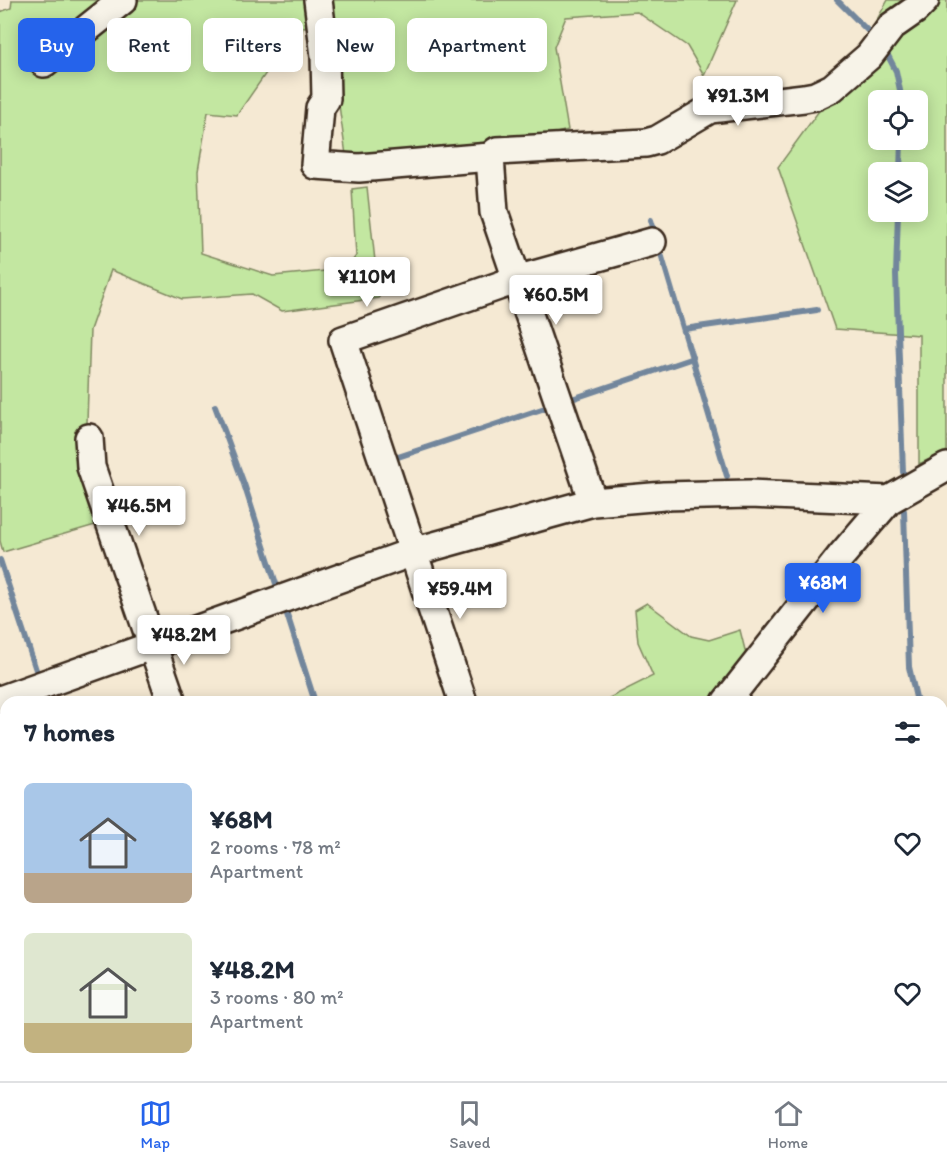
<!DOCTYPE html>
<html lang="en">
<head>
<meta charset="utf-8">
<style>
	body { margin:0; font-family:Itim,sans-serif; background:#f2f2f3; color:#1f2937; height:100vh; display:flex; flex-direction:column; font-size:22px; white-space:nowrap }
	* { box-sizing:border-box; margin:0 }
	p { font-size:20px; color:#747a83 }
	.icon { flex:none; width:33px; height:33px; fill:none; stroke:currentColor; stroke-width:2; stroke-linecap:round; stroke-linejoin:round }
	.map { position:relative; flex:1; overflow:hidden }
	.side { position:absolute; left:0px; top:696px; width:948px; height:386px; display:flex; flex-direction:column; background:#fff; border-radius:18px 18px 0 0; box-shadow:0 3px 15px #0003 }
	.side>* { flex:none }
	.banner { position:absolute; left:18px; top:18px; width:600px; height:54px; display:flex; gap:12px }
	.controls { position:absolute; left:868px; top:90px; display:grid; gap:12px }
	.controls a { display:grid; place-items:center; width:60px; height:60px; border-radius:9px; background:#fff; box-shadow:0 3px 15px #0003; font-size:30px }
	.price { position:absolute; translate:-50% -51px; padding:0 14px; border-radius:6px; background:#fff; color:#222; font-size:20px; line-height:39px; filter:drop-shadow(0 2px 3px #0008) }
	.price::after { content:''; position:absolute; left:50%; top:36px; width:18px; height:14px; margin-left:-9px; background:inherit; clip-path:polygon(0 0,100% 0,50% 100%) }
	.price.on { background:#2563eb; color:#fff }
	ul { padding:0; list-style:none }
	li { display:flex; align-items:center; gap:18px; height:150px; padding:0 24px }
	li span { display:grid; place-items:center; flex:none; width:168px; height:120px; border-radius:9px; color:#555 }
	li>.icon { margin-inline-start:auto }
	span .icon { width:72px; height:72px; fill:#fffc; stroke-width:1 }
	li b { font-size:26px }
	h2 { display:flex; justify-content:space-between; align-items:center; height:72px; padding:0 24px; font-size:26px }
	.pill { padding:0 21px; border-radius:9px; background:#fff; box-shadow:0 3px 15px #0003; font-size:21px; line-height:54px }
	.pill.on { background:#2563eb; color:#fff }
	.menu { display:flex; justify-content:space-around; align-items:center; height:84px; border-top:2px solid #e0e1e3; background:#fff; font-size:16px; color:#747a83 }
	.menu a { display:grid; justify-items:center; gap:3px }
	.menu .on { color:#2563eb }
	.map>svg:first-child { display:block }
	.green { fill:#c3e7a1; stroke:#7f8860; stroke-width:1.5; fill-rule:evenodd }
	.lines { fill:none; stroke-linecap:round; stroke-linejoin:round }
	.stream { stroke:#72869c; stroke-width:6 }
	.minor-casing { stroke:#3b2a1e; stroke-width:32 }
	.minor { stroke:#f7f3e8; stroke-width:27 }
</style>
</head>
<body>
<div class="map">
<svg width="947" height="1081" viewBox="0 0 947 1081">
	<rect width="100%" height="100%" fill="#f5e9d3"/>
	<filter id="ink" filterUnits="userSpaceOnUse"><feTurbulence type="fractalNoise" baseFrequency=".0167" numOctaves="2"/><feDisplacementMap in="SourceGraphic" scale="12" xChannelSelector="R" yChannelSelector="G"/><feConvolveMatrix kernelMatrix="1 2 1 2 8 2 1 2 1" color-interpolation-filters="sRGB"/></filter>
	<g filter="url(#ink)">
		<path class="green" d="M12,0H737L704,75L687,46L637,12L566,17L554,47L568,130L522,142L347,162L332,56L324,25L303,27L295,57H277L237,115L208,112L198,171L201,253L273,276L346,269L356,256L352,189L367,187L379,298L282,311L252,294L182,299L111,270L90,330L86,453L102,523L3,552L0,541V12L11,8Z
			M888,0H947V451L919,464V335L835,329L778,167L848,71ZM879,100H918V140H879ZM879,172H918V212H879Z
			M647,603L691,636L709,640L740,630L746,654L710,702H607L609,698L653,676L638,642L635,610Z
			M942,905L947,910V1054L944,1057L942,1055Z"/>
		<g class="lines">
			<path class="stream" d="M837,0L868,31
				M884,48L896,71L902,100
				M900,172L901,140
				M898,212L896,275L903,472
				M651,220L656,237
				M659,247L727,476
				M684,329L817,310
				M566,401L693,358
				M215,406L244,484L279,593
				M392,459L554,405
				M904,511L909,667L917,702
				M0,560L39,679
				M284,605L315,702
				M474,1076L480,1081
				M590,1081L595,1076"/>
			<g class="minor-casing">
				<path id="minor" d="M318,0L325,56L326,99L320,108L315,165L359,168L490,157L497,151L646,143L657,140L710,109L804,98L815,96L832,88L869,56L892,26L915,10L925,0
					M44,63L123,0
					M490,157L494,212L593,502
					M89,438L91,467L172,702
					M0,700L413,552L593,502L664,496L750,494L889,500
					M463,702L343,340L516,280L652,242
					M726,702L841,556L889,500L947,467
					M942,782L947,776
					M942,894L947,898
					M0,968L6,969
					M209,1076L215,1081
					M734,1076L740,1081
					M416,1081L421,1076
					M938,1081L947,1072"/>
			</g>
			<use href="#minor" class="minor"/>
		</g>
	</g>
</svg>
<div class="controls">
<a><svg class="icon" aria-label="locate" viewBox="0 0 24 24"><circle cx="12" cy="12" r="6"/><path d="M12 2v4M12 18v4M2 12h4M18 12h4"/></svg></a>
<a><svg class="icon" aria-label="layers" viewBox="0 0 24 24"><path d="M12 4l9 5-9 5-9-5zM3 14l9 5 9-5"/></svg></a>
</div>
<b class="price" style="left:738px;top:127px">¥91.3M</b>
<b class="price" style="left:367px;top:308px">¥110M</b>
<b class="price" style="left:556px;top:326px">¥60.5M</b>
<b class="price" style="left:139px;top:537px">¥46.5M</b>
<b class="price on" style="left:823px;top:614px">¥68M</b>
<b class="price" style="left:460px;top:620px">¥59.4M</b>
<b class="price" style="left:184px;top:666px">¥48.2M</b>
<div class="banner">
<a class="pill on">Buy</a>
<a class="pill">Rent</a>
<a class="pill">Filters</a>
<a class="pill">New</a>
<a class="pill">Apartment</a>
</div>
<section class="side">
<h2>7 homes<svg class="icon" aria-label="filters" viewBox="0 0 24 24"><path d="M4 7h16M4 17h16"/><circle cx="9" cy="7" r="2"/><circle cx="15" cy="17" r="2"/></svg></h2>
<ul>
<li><span style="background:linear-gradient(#a9c7e8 75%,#b9a48a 0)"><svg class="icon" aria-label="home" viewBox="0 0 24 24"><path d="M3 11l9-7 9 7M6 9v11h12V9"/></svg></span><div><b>¥68M</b><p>2 rooms · 78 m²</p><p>Apartment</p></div><svg class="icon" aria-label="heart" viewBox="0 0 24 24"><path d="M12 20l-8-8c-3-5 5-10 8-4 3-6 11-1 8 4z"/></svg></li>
<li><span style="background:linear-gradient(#dfe7d0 75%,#c2b280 0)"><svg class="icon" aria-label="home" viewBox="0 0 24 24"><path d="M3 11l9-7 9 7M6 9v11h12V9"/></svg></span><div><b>¥48.2M</b><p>3 rooms · 80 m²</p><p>Apartment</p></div><svg class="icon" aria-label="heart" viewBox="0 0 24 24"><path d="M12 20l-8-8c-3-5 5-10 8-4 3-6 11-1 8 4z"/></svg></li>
</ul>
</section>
</div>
<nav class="menu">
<a class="on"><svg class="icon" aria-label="map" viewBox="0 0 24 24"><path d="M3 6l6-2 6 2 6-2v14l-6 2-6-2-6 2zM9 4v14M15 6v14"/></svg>Map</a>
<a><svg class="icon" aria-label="saved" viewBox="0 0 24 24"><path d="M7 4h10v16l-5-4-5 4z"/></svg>Saved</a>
<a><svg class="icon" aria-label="home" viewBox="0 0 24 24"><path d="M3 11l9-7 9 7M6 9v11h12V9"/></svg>Home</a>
</nav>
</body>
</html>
